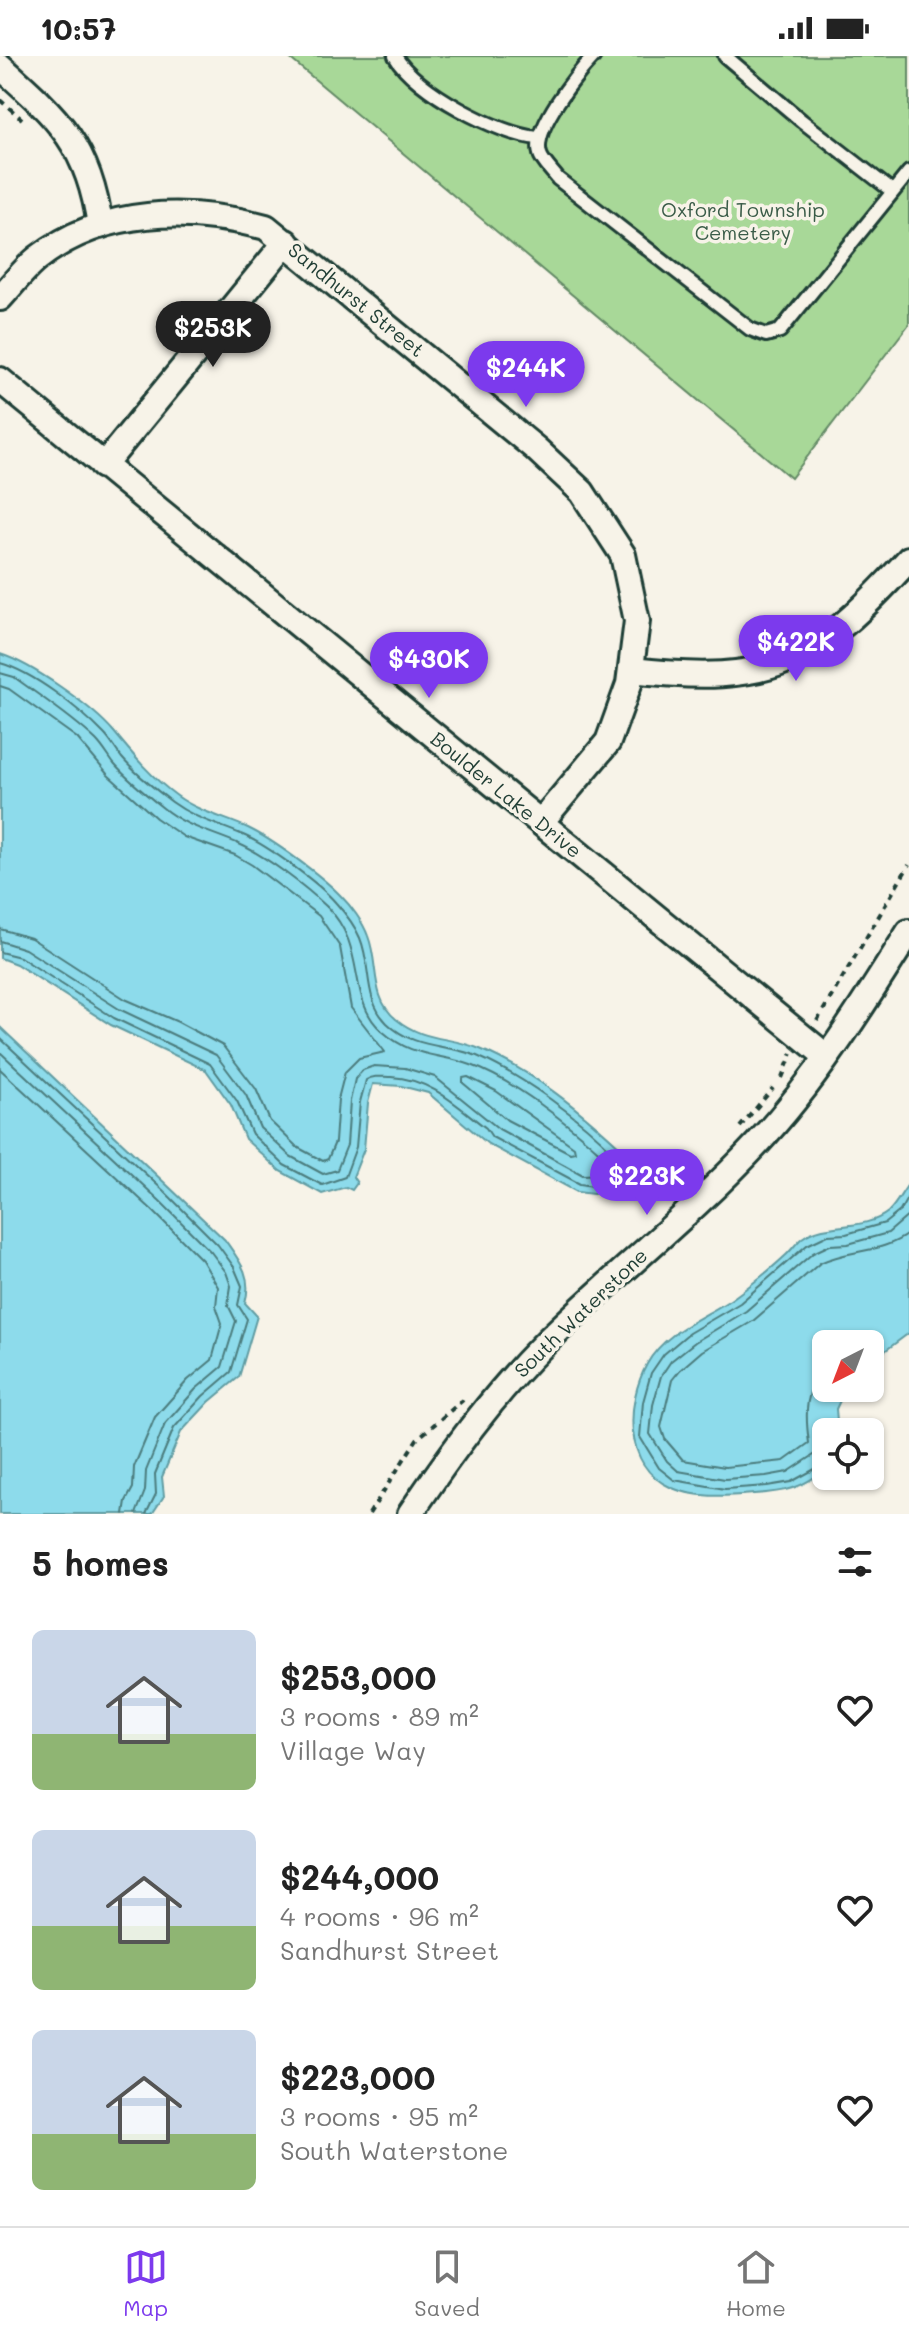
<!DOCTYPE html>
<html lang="en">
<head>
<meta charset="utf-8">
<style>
	body { margin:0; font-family:Mali,sans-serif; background:#f6f6f6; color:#222; height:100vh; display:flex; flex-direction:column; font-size:30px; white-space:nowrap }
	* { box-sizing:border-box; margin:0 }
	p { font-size:26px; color:#767676 }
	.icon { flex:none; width:44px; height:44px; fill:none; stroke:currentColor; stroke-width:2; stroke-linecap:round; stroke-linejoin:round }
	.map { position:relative; height:1458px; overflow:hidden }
	.sheet { display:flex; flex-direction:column; background:#fff; flex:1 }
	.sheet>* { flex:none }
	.needle { width:52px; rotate:222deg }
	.controls { position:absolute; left:812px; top:1274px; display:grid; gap:16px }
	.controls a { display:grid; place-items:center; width:72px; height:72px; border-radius:12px; background:#fff; box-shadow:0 2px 6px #0004; font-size:40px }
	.price { position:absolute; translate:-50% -68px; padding:0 18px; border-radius:28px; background:#7c3aed; color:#fff; font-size:26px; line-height:52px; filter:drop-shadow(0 2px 4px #0008) }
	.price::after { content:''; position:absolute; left:50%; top:48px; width:24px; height:18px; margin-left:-12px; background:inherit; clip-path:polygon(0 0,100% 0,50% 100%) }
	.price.current { background:#222; color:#fff }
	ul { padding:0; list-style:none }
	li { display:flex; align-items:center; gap:24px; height:200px; padding:0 32px }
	li span { display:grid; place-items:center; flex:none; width:224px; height:160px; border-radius:12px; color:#555 }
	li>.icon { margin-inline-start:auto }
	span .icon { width:96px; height:96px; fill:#fffc; stroke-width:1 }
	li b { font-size:34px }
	h2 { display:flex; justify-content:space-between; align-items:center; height:96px; padding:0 32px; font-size:34px }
	.status { display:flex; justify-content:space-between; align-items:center; height:56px; padding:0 40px; background:#fff; direction:ltr }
	.status svg { height:22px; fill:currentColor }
	.dock { display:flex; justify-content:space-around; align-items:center; height:112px; border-top:2px solid #e0e0e0; background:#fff; font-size:22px; color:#767676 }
	.dock a { display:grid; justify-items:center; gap:4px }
	.dock .current { color:#7c3aed }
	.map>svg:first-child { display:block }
	.green { fill:#a8d898; stroke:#648a66; stroke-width:2 }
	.water { fill:#8ddbeb; stroke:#619ca2; stroke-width:2 }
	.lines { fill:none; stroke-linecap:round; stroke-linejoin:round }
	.shore { stroke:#4b7c7d; stroke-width:2 }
	.lane-casing { stroke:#1f3d34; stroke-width:18 }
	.street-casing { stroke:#1f3d34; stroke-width:30 }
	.path { stroke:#1f3d34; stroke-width:4; stroke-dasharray:6 6; stroke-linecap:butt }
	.lane { stroke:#f7f3e8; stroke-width:12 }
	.street { stroke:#f7f3e8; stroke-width:24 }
	.labels { text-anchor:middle; stroke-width:7; stroke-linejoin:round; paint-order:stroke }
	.park-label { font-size:20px; fill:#3a5c48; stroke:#f7f3e8 }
	.street-label { font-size:20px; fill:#1f3d34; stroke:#f7f3e8 }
</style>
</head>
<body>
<div class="status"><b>10:57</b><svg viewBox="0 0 49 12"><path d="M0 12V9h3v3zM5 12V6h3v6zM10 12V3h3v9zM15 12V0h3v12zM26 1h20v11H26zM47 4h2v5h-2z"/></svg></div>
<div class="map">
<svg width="909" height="1458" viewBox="0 0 909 1458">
	<rect width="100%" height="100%" fill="#f7f3e8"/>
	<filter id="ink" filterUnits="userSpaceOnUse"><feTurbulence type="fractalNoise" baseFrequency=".0125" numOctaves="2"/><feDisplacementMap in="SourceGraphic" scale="16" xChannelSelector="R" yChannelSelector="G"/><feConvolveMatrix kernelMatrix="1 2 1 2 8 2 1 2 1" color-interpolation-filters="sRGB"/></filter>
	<g filter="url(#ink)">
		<path class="green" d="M287,0H909V268L791,422Z"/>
		<path class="water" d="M0,598C32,608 92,650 114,676C133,699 152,722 177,740C199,756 224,761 248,772C273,784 321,819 341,840C351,850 363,866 368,880C379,908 370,942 396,963C424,986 450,980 480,993C533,1015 581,1055 623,1094L624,1118L614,1133L593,1138L577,1136L488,1088L428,1037L401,1030L373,1028L368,1047L364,1093L353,1121L357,1127L352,1134L346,1131L322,1138L280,1115L245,1083L231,1049L206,1014L111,969L16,908L0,902Z
			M0,971L225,1184C240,1205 253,1221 245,1247L257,1260L239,1321L209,1346L181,1376L162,1421L164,1440L152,1458H0Z
			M909,1127V1277L870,1306V1288H826V1332H846L836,1353L838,1376H826V1412C803,1433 784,1436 754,1438C728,1440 695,1443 670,1431C623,1410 626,1346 647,1308C665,1275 704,1262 733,1242C751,1229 769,1215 785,1200C791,1195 796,1187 802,1182C827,1164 863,1176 888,1156C896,1149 902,1136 909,1127Z"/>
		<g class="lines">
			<path class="shore" d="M0,607C33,616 80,653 104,678C111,685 116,695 122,702C133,715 159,736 172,746C195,763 218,768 243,779C267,789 320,828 336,847C345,857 355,870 360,882C372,911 363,943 387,967C415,994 445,987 477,1000C521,1019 582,1063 615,1098L616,1116L608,1127L593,1130L580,1128L492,1081L486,1072C456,1049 431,1023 391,1021C382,1021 374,1019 366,1024L360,1046L356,1091L345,1121L322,1129L284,1109L252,1078L237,1045L210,1008L114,962L20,901L0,896
				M0,617L14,621C41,641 71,660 96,684C103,691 108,700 114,708C126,722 148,740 163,752C186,771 212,776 239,788C266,800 306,831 327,851C368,891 346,944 382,975C414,1003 436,996 471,1009C514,1024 571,1070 605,1101L606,1113L601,1118L583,1119L499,1073L435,1021L405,1012L374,1010L363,1014L355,1023L350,1045L347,1089L337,1114L323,1118L290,1100L260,1072L246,1039L216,999L119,953L25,893L0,885
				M0,630L9,633L77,682L108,719L156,762L184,781L235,799L252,809L319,860L340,891L351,952L385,996L359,1002L345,1016L338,1043L335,1086L328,1103L323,1105L297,1091L270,1065L256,1033L223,990L178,966L125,943L31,882L0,873
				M0,982L167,1138L218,1189L234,1211L242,1230L238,1249L247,1263L231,1316L203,1340L174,1372L155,1418L156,1438L146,1458
				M0,996L160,1145L211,1196L226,1216L231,1230L228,1249L236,1265L222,1311L196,1333L165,1368L146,1415L145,1435L136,1458
				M0,1013L152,1154L202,1204L218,1231L216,1250L222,1267L212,1304L188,1324L155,1361L134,1411L133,1432L126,1445L124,1458
				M468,1021L496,1035L574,1091L575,1096L570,1097L507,1064L463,1027V1022Z
				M826,1310C804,1333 805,1358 809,1387L784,1405L725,1411L683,1404L665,1383L661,1371L672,1324L680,1314L702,1295L753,1265L820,1207C849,1193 882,1198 909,1177
				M826,1397L814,1399L788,1416L766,1420L725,1423L678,1415L667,1405L650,1378L653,1349L661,1320L671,1305L695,1286L746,1255L813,1197L830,1189L848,1188L888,1177L909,1159
				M826,1407L791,1426L767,1430L725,1433L674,1424L659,1412L640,1381L643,1346L651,1317L664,1298L689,1277L740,1247L807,1189L828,1179L846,1178L885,1167L900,1155L909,1139"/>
			<g class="lane-casing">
				<path id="lane" d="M395,0C415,35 499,79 538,82
					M594,0C577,18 532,73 540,98C542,106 553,116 558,123L750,273L766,279L780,275L909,116
					M725,0L802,65L892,135"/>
			</g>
			<g class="street-casing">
				<path id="street" d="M0,10C58,62 89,89 100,170
					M0,242C12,229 24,213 38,202C104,151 189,151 266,171L536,393L582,436L623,499L637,565L629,628L608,686L541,766
					M0,324L827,1001
					M103,410L286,186
					M631,614C775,630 813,608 909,503
					M410,1458C451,1397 493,1339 545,1287C614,1219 691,1159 757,1088C817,1024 863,949 909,876"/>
			</g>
			<path class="path" d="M0,44L22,63
				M817,965L909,809
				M782,1022L792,997
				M740,1071L773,1032
				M369,1458L417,1383L463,1344"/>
			<use href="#lane" class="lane"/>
			<use href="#street" class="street"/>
		</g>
	</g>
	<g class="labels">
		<g class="park-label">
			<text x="743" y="161">Oxford Township<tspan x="743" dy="23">Cemetery</tspan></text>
		</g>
		<g class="street-label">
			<text transform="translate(356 244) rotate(39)" y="7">Sandhurst Street</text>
			<text transform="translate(506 739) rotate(39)" y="7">Boulder Lake Drive</text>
			<text transform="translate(581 1257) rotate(-44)" y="7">South Waterstone</text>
		</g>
	</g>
</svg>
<div class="controls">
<a><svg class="needle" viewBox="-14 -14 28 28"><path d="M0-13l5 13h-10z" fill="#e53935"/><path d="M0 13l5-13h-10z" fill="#767676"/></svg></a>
<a><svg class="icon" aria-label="locate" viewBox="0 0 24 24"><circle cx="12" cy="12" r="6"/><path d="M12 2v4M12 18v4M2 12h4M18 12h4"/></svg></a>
</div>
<b class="price current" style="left:213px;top:313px">$253K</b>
<b class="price" style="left:526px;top:353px">$244K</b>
<b class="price" style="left:796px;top:627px">$422K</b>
<b class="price" style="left:429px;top:644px">$430K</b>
<b class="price" style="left:647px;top:1161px">$223K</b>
</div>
<section class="sheet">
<h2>5 homes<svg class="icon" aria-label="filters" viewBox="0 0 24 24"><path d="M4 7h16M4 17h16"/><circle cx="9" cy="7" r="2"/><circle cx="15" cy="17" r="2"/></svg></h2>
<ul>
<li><span style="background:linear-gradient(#c9d6e8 65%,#8fb573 0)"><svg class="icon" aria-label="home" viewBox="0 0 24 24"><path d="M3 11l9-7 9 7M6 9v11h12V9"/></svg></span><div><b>$253,000</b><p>3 rooms · 89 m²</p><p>Village Way</p></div><svg class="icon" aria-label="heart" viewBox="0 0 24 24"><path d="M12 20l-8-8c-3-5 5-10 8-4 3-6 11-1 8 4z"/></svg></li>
<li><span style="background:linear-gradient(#c9d6e8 60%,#8fb573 0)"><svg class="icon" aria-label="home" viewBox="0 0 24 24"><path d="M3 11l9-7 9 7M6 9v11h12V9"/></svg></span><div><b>$244,000</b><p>4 rooms · 96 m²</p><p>Sandhurst Street</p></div><svg class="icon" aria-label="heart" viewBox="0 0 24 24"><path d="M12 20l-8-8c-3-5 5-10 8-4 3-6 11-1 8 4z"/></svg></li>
<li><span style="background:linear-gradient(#c9d6e8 65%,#8fb573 0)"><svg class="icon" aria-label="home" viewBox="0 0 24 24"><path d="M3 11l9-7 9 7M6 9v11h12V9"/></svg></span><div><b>$223,000</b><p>3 rooms · 95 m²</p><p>South Waterstone</p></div><svg class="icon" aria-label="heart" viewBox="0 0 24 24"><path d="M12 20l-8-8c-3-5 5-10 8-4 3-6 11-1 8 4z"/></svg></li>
</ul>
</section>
<nav class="dock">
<a class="current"><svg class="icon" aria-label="map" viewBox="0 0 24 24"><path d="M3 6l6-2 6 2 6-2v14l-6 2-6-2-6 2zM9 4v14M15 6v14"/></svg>Map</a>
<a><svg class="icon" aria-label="saved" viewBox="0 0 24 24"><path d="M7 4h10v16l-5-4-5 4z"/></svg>Saved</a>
<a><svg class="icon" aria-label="home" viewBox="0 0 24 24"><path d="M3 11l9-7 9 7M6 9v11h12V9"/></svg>Home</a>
</nav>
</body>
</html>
